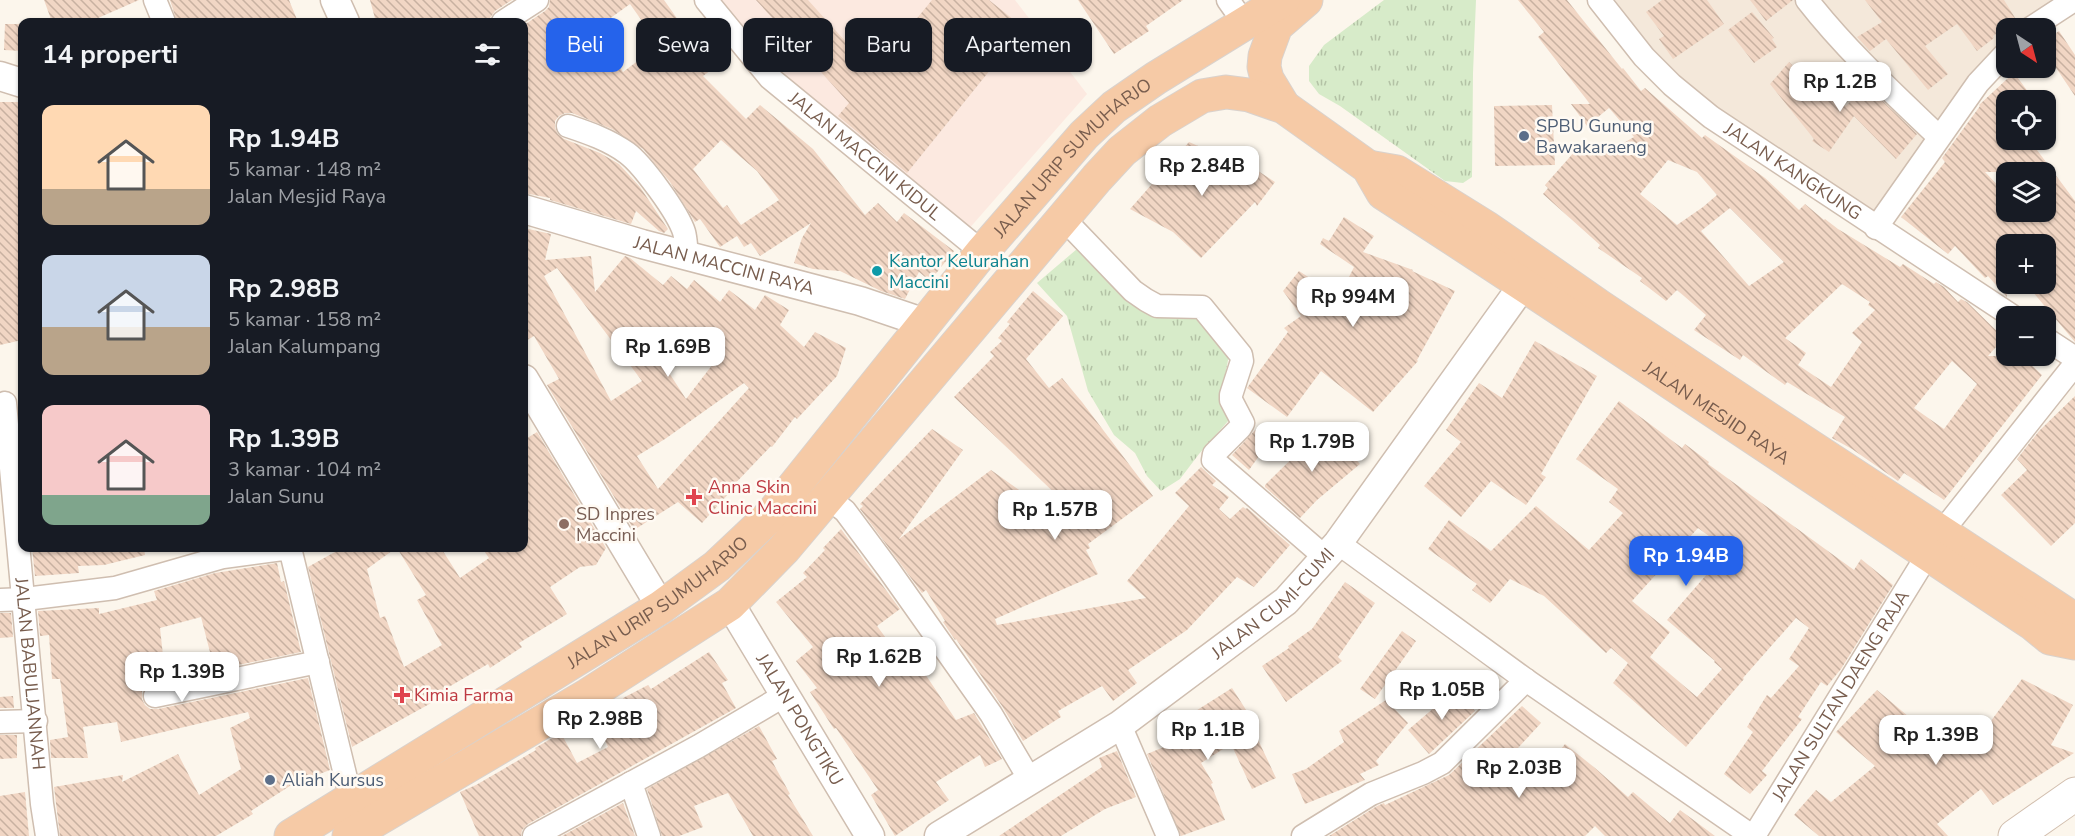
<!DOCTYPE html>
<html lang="id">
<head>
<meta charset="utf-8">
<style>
	body { margin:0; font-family:"Nunito Sans",sans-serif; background:#242831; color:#f1f3f6; height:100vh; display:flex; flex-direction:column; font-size:22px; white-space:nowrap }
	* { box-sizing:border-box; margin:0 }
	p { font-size:20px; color:#9ea1a6 }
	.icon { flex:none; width:33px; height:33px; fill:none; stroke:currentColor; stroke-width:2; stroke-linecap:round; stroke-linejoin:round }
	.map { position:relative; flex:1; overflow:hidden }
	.side { position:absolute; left:18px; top:18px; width:510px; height:534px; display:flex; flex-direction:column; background:#171b24; border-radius:12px; box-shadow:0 2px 4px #0004 }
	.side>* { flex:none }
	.guide { position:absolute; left:546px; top:18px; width:570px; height:54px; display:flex; gap:12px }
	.needle { width:39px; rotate:144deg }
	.controls { position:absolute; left:1996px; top:18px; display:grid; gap:12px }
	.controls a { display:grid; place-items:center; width:60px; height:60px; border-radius:12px; background:#171b24; box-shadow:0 2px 4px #0004; font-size:30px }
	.price { position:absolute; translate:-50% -51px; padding:0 14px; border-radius:12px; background:#fff; color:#222; font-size:20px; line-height:39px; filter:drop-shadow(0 2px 3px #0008) }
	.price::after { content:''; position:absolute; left:50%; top:36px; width:18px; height:14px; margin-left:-9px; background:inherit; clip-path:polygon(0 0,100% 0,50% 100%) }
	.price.active { background:#2563eb; color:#fff }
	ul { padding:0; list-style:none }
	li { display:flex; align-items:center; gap:18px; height:150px; padding:0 24px }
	li span { display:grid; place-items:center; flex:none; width:168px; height:120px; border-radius:12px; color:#555 }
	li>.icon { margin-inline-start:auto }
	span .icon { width:72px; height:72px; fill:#fffc; stroke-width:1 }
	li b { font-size:26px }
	h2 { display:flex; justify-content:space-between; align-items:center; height:72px; padding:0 24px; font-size:26px }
	.chip { padding:0 21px; border-radius:12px; background:#171b24; box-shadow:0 2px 4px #0004; font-size:21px; line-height:54px }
	.chip.active { background:#2563eb; color:#fff }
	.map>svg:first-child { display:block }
	.residential { fill:#f4e8da }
	.commercial { fill:#fce9e0 }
	.grass { fill:url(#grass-tufts) }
	.building { fill:url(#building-back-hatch); fill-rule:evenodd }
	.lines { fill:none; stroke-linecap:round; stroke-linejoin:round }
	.minor-casing { stroke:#cfbeb0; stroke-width:25 }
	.tertiary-casing { stroke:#cfbeb0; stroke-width:31 }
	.secondary-casing { stroke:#d2bfaf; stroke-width:35 }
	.trunk-casing { stroke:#d9d2cd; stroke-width:35 }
	.minor { stroke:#fff; stroke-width:22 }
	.tertiary { stroke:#fff; stroke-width:28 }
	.secondary { stroke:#fff; stroke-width:33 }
	.trunk { stroke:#f6caa6; stroke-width:33 }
	.service-dot { fill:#5c6f8a; stroke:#fffaf3; stroke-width:2 }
	.culture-dot { fill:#0f9aa8; stroke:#fffaf3; stroke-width:2 }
	.health-dot { fill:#e0444e; stroke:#fffaf3; stroke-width:2 }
	.education-dot { fill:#8d6e63; stroke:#fffaf3; stroke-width:2 }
	.labels { text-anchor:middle; stroke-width:5; stroke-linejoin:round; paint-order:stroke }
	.service-label { font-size:18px; fill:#4e5e75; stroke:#fffaf3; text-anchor:start }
	.street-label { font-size:18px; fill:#785d4e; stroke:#fffaf3 }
	.culture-label { font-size:18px; fill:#0d838f; stroke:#fffaf3; text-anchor:start }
	.health-label { font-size:18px; fill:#be3a42; stroke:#fffaf3; text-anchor:start }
	.education-label { font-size:18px; fill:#785e54; stroke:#fffaf3; text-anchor:start }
</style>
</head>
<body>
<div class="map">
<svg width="2075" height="836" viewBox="0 0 2075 836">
	<defs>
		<pattern id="grass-tufts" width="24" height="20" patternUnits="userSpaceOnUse" patternTransform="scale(1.5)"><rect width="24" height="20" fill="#d7ebc9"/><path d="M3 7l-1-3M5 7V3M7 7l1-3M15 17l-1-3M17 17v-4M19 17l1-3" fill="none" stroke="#b3c2a5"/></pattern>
		<pattern id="building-back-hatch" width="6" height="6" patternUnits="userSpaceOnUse" patternTransform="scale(1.5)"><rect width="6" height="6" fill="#f1d6c4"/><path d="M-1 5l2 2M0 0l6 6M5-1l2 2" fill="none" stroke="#c8b1a1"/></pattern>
	</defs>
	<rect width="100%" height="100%" fill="#fcf6ec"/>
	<path class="residential" d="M1615,0H2073L2046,28H2007L2008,68L1930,148L1879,214L1688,96Z"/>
	<path class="commercial" d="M721,0H1015L1087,94L967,231L757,50Z"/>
	<path class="grass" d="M1384,0H1476L1473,73L1472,177L1463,183L1445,181L1340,106L1319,94L1309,81V66L1324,45Z
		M1077,249L1090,264L1123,290L1197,311L1230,350L1223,386L1229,420L1199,454L1180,479L1161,491L1147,476L1135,453L1114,435L1088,391L1067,316L1037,283Z"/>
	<path class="building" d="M44,0H139L89,22H52Z
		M170,0H289L298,22H177Z
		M370,0H512L495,11L487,22H376Z
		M550,0H664L688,34L697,27L722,62L703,76L746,119L760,105L813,149L865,215L878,203L897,222L904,213L954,251L930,281L919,272L905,299L881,291L840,271L813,269L794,263L802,238L811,223L760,256L751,243L744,247L737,236L720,247L700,219L695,222L670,182L643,149L612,129L572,113H565L559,116L555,121V128L558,134L564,139L600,153L619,164L640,187L668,229L664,233L659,231L636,211L631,224L550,200V198L524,193V25L545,11L549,7ZM630,4L659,45L623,72L594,30ZM721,140L757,171L779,200L741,225L727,205L723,208L693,169Z
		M756,0H808L873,72L932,0H989L1024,28L907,173L838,116L849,103Z
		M1078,0H1183L1146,26L1149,31L1114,54Z
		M1518,0H1567L1622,69L1623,68L1641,91L1645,88L1702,138L1705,135L1765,178L1799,210L1805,204L1824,220L1825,219L1838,229L1900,267L1903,264L1934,284L1936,282L1944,287L1958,302L1961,299L1967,302L2004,338L1988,356H2022L2042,375L1944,500L1904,473L1898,481L1852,449L1832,438L1845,417L1787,382L1785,385L1743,355L1740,360L1694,330L1706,315L1677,290L1666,301L1640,281L1642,278L1598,248L1600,245L1543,194L1548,188L1545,185L1584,141L1601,156L1634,137L1609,108L1587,126L1571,104H1590L1538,37L1544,32ZM1668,160L1697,172L1717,195L1703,207L1677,225L1640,194ZM1730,208L1784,262L1749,286L1701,231ZM1842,284L1870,302L1868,305L1875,310L1852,333L1862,342L1831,387L1798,365L1806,353L1785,338ZM1952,361L1977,384L1944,429L1914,408Z
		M1662,0H1707L1724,24L1673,59L1659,39L1664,36L1646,12Z
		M1750,0H1793L1766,21Z
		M1865,0H2004L2017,21L1993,36L1994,38L1977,51L1957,24L1925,46L1948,74L1928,90L1886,39L1870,51L1857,37L1882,22Z
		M1752,12L1774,38L1772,39L1777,47L1754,63L1728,30Z
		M5,24H22V51L4,50Z
		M2059,31L2075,55V96L2046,53V40Z
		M1789,62L1807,79L1846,106L1866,85L1917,134L1896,159L1854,116L1829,152L1812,141L1814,139L1770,84Z
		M2015,74L2034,100H2007V140H2049L2037,150L2075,201V342L2026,284H2046V244H2007V297L1988,276L1985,278L1955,246L1948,254L1901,217L1945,162L1942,158L1980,106L1979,105L2007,79ZM1985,172H2046V212H2007V195Z
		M0,102H22V340L0,345Z
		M1552,105L1555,165L1495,166L1494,106Z
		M1189,142L1251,169L1252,167L1275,182L1257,206L1255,202L1201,258L1173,232L1130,209Z
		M1344,217L1374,236L1363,252L1413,270L1412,271L1455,291L1417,360L1418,361L1373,412L1321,371L1287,417L1247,388L1288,332L1284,328L1301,316L1283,291L1299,271L1339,297L1354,267L1320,244L1323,238L1329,241Z
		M524,228L551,234L545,260L591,256L595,292L625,256L630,258L663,285L671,276L687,289L694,280L720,302L729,290L755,310L765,295L789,310L780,325L804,347L815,332L846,348L837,376L797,419L795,417L772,447L771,446L729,490L731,491L702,523L678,502L634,530L547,385L559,379L534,336L524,342ZM557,268L642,381L611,401L544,276ZM688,343L713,364L686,399L662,362ZM744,383L749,388L658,489L637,456L665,439Z
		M1033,291L1063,316L1026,359L1049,388L1062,378L1082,402L1153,496L1088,544L1090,548L1086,550L1098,574L995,619L997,625L1146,598L1127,581L1189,506L1175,493L1201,467L1216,481L1212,485L1229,497L1219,509L1230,519L1243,507L1246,509L1247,508L1290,545L1254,587L1237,577L1187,630L1128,670L1137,683L1113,701L1102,686L1058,711L1061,717L1023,741L1002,706L956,639L955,640L943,622L945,621L926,590L922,593L860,509L863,506L860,504L932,429L963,450L899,539L991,470L1054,515L1064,502L954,397L994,356L990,352L1002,341L998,338L1010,324L1007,322Z
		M1535,341L1597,376L1541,474L1546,477L1526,505L1491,481L1461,517L1424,486L1461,442L1446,430L1479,383L1502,398Z
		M2075,396V523L2051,546L2001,495L2027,470L2017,459L2039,431Z
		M1619,401L1682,448L1685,444L1709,462L1708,464L1854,570L1861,559L1893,585L1841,669L1827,686L1821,682L1798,717L1802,719L1762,771L1767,775L1750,794L1724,774L1753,732L1747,727L1767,695L1771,698L1799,666L1789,659L1809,628L1796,618L1743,678L1744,679L1686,747L1613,683L1628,663L1611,648L1606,653L1544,596L1510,579L1490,603L1472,590L1477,584L1428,549L1449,520L1491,551L1536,506L1589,550L1623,513L1609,502L1618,489L1576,459ZM1698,528L1728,550L1667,620L1715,661L1714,662L1722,669L1697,697L1650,657L1670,632L1632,601Z
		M1325,426L1360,464L1317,500L1300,518L1265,487V485Z
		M1255,430L1269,442L1249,470L1232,455Z
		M537,432L606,548L596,565L580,567L550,587L567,614L519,643L522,647L490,668L488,664L430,698L433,702L352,747L308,567L342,548H396L367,569L380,618L385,616L404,667L442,645L417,600L426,595L397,548H441L460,578L489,558L482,548H524V440Z
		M841,529L900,609L877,626L897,653L920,637L933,655L919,665L956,720L974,713L1002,759L985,767L980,755L936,782L949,800L895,836L871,795L878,790L836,728L834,729L810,692L817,688L796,661L813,647L776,602L807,577L803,573L825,550L823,548Z
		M32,548H144L145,555L104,565L78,566L79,573L35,576Z
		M277,563L281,582L284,581L301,652L152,683L146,686L142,691V699L145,705L150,709H158L308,678L330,770L293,784L251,811L253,814L216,836H60L54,787L123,775L122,782L178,754L199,795L241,769L230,728L250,718L248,712L121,742L117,722L83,727L88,758H51L50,740L68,737L60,679H52L49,635L40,636L38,611L99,608V614L157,600L154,591L215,573ZM201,617L211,656L165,674L160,628Z
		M1345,582L1375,603L1338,657L1342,661L1286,702L1262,666L1289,648L1288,646L1312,629Z
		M0,613H11L13,637L0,638Z
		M1402,631L1416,641L1375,699L1360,689Z
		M709,652L728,680L722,683L736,708L528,824L522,830L521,836H479L460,792L476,785L536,750L535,748L561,733L577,763L608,747L595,718L627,705L623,698L648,685L651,689Z
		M2022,679L2073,705L2051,745L2074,753L1993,805L1981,789L1937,824L1948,836H1819L1794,815L1816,790L1831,802L1875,766L1836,732L1877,690L1915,722L1920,717L1957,747L1985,729Z
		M1232,688L1257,727L1253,729L1276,778L1252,789L1231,744L1201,763L1213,783L1211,784L1225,820L1181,836L1147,754L1193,735L1183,719Z
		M1456,689L1475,711L1429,754L1408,730Z
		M13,696L14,708H0V697Z
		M1386,700L1408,723L1376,761L1379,765L1360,774L1365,780L1305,804L1292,774L1306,769L1344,742L1339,731Z
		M1522,706L1541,723L1518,748L1539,777L1565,744L1595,768L1628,797L1633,792L1670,823L1680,810L1715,836H1605L1595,826L1585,836H1329L1377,806L1384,803L1385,805L1449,775Z
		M759,726L777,759L772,761L790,794L788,795L813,836H753L728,793L694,806L703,827L679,836H662L647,789Z
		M0,735H17V758L0,759Z
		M1117,751L1136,797L1105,809L1061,836H999L1102,767L1099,758Z
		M25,792L29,836H0V796Z
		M623,803L635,836H562Z"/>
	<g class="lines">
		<g class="minor-casing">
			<g id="minor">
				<path d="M155,0L164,22"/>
				<path id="s1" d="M706,0L770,78L982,252"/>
				<path d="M1228,0L1245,24"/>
				<path id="s2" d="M1599,0L1644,57L1672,85L1711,117L2012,316"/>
				<path d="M1807,0C1846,50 1893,93 1939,137"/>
				<path d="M503,22L537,0"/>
				<path d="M2031,28L2074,0"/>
				<path d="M568,126C589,133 609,140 627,153C643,165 678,213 684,232C686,239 686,248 687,255"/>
				<path d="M1063,218L1133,291L1146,300L1157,306L1202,307L1241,355L1242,361L1231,395V400L1243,423L1240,428L1214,454L1213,460L1326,558"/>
				<path d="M1876,228L1978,83L2007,52"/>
				<path d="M2046,339L2075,358"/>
				<path id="s3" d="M5,403L42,804L47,836"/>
				<path d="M828,498L845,511L889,570L991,714L1030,780"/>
				<path d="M1941,533L2075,364"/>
				<path d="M1338,543L1526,680L1752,836"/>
				<path d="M0,600L25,599L115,588L223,557L290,548L351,799"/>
				<path d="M155,696L318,662"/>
				<path d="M0,722L36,721"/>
				<path d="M1120,725L1168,836"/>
				<path d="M631,783L649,836"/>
				<path d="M534,836L699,746L785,695"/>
				<path d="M1303,836L1371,794L1423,773L1442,763L1526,680"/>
				<path id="s4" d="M1754,836L1928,554"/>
			</g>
		</g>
		<g class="tertiary-casing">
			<g id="tertiary">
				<path d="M335,0L345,22"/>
				<path d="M0,76L22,83"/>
				<path id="s5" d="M524,209L642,244L860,301L925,323"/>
				<path d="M524,379L661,607"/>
				<path id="s6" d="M730,604L870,836"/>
				<path id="s7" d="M939,836L1120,725L1286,601L1338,543L1523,285"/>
			</g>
		</g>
		<g class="secondary-casing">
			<path id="secondary" d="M2015,836L2075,794"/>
		</g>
		<g class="trunk-casing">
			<g id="trunk">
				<path d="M1284,107L1267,79L1264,67L1265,56L1276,26L1306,0"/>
				<path d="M1368,167L1397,172L1487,228L1599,306L1770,420L2069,616L2075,624"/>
				<path id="s8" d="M291,836L661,607L717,566L771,515L982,252L1084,135L1114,107L1156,78L1283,0"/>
				<path id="s9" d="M349,836L588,695L730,604L784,549L1097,178L1122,151L1160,121L1202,96L1226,92L1249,95L1284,107L1368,167L1383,193C1601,334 1816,480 2033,624L2050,638L2075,643"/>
			</g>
		</g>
		<use href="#minor" class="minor"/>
		<use href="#tertiary" class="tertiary"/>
		<use href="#secondary" class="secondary"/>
		<use href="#trunk" class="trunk"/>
	</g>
	<g class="service-dot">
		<circle cx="1524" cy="136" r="6"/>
		<circle cx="270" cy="780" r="6"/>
	</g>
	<circle class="culture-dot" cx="877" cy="271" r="6"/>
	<g class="health-dot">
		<path d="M691 488h6v6h6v6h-6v6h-6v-6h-6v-6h6z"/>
		<path d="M399 686h6v6h6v6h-6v6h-6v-6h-6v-6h6z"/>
	</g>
	<circle class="education-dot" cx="564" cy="524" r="6"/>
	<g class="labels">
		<g class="service-label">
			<text x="1536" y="132">SPBU Gunung<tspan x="1536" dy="21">Bawakaraeng</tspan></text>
			<text x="282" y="786">Aliah Kursus</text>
		</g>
		<g class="street-label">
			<text dy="6" stroke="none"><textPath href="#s1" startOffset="224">JALAN MACCINI KIDUL</textPath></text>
			<text dy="6" stroke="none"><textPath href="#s8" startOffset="1047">JALAN URIP SUMUHARJO</textPath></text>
			<text dy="6" stroke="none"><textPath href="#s2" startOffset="261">JALAN KANGKUNG</textPath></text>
			<text dy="6" stroke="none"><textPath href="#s5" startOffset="208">JALAN MACCINI RAYA</textPath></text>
			<text dy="6" stroke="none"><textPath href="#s9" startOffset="1760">JALAN MESJID RAYA</textPath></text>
			<text dy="6" stroke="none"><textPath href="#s8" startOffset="435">JALAN URIP SUMUHARJO</textPath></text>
			<text dy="6" stroke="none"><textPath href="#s7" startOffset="408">JALAN CUMI-CUMI</textPath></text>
			<text dy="6" stroke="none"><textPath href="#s3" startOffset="272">JALAN BABULJANNAH</textPath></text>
			<text dy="6" stroke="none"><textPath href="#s4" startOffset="165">JALAN SULTAN DAENG RAJA</textPath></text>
			<text dy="6" stroke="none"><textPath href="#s6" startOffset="135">JALAN PONGTIKU</textPath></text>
		</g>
		<g class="culture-label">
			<text x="889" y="267">Kantor Kelurahan<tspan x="889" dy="21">Maccini</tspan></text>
		</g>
		<g class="health-label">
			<text x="708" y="493">Anna Skin<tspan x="708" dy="21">Clinic Maccini</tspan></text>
			<text x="414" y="701">Kimia Farma</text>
		</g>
		<g class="education-label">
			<text x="576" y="520">SD Inpres<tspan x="576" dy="21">Maccini</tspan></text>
		</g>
	</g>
</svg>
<div class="controls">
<a><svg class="needle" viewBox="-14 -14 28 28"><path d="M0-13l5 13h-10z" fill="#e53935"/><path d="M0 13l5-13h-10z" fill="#9ea1a6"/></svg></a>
<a><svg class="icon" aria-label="locate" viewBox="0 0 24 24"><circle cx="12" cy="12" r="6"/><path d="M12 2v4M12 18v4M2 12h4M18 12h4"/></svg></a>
<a><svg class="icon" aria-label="layers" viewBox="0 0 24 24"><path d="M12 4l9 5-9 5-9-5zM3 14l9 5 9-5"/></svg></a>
<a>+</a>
<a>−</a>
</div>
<b class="price" style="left:1840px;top:113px">Rp 1.2B</b>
<b class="price" style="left:1202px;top:197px">Rp 2.84B</b>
<b class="price" style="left:1353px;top:328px">Rp 994M</b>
<b class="price" style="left:668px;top:378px">Rp 1.69B</b>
<b class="price" style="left:1312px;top:473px">Rp 1.79B</b>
<b class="price" style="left:1055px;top:541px">Rp 1.57B</b>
<b class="price active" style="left:1686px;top:587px">Rp 1.94B</b>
<b class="price" style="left:879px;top:688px">Rp 1.62B</b>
<b class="price" style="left:182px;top:703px">Rp 1.39B</b>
<b class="price" style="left:1442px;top:721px">Rp 1.05B</b>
<b class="price" style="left:600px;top:750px">Rp 2.98B</b>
<b class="price" style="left:1208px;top:761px">Rp 1.1B</b>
<b class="price" style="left:1936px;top:766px">Rp 1.39B</b>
<b class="price" style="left:1519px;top:799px">Rp 2.03B</b>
<div class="guide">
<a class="chip active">Beli</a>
<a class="chip">Sewa</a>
<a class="chip">Filter</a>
<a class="chip">Baru</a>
<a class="chip">Apartemen</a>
</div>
<section class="side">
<h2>14 properti<svg class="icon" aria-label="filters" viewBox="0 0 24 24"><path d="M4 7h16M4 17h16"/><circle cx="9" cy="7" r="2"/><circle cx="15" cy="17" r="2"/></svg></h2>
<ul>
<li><span style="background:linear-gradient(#ffd9b3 70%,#b9a48a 0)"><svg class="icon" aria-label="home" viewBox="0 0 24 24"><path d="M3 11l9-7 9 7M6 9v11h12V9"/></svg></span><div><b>Rp 1.94B</b><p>5 kamar · 148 m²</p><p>Jalan Mesjid Raya</p></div></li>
<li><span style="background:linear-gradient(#c9d6e8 60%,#b9a48a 0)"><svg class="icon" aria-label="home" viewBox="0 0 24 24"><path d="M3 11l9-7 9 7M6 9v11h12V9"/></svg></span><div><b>Rp 2.98B</b><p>5 kamar · 158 m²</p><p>Jalan Kalumpang</p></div></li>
<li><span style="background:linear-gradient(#f6c9c9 75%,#7fa58c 0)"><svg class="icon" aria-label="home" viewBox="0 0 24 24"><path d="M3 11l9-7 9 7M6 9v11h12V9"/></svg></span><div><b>Rp 1.39B</b><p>3 kamar · 104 m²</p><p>Jalan Sunu</p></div></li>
</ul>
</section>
</div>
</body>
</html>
